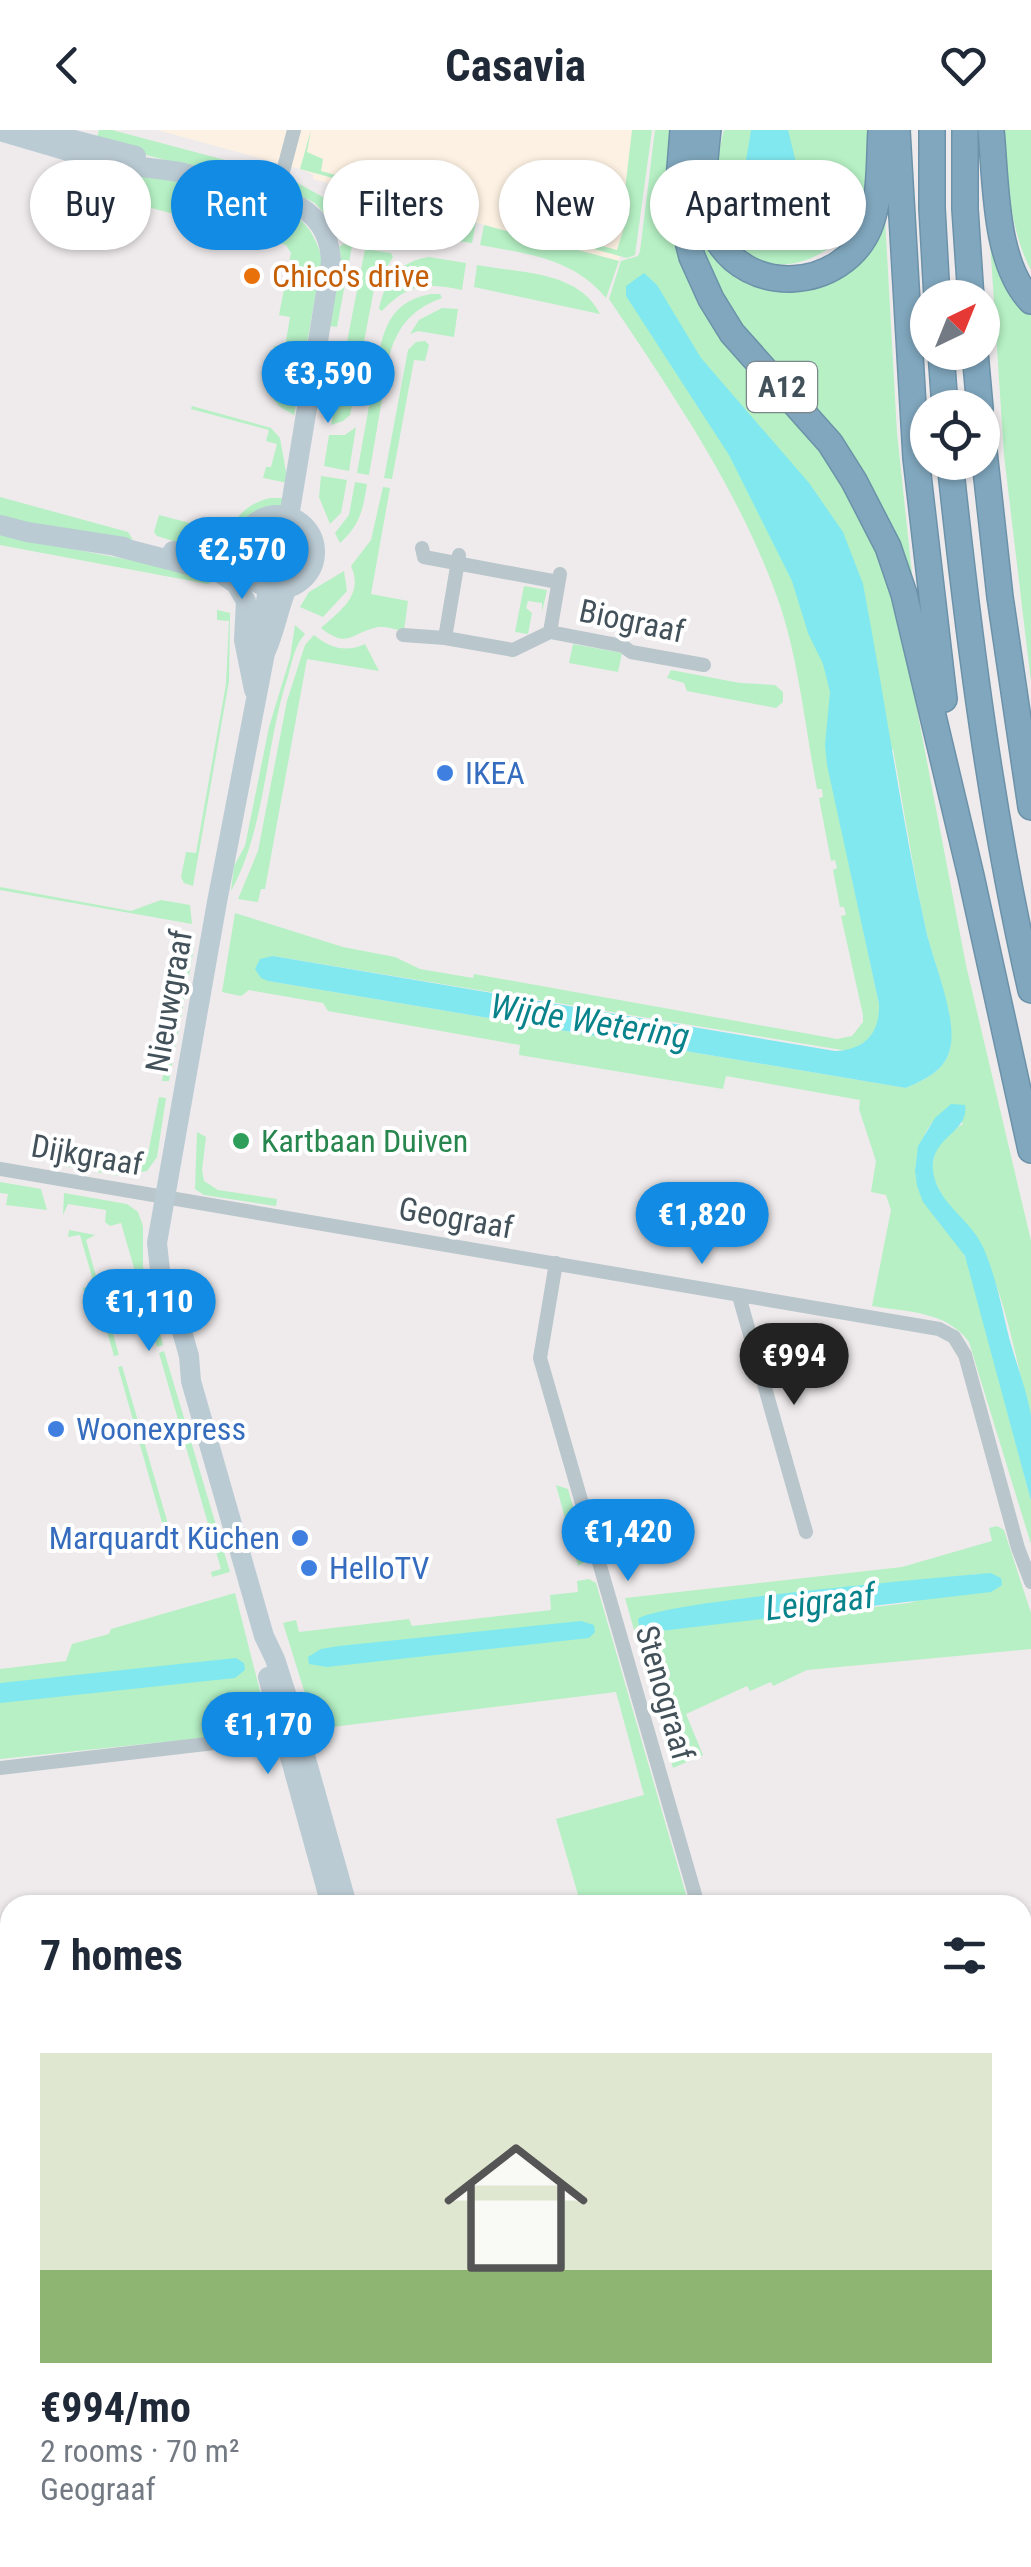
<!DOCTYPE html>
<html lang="en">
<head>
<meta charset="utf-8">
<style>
	body { margin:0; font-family:"Roboto Condensed",sans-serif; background:#f2f2f3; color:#1f2937; height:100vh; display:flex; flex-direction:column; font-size:38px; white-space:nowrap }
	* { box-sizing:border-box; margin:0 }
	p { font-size:32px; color:#747a83 }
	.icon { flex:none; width:55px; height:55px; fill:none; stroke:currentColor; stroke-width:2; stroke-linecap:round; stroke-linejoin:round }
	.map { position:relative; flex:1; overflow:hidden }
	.details { position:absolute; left:0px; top:1765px; width:1032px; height:672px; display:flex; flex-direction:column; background:#fff; border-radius:30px 30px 0 0; box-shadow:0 2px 8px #0004 }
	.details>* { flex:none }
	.hud { position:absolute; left:30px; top:30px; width:972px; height:90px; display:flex; gap:20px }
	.needle { width:65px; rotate:43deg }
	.controls { position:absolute; left:910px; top:150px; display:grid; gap:20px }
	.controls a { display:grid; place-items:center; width:90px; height:90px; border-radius:50%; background:#fff; box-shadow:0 2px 8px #0004; font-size:50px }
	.price { position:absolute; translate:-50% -85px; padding:0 22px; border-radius:35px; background:#118be3; color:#fff; font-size:32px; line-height:65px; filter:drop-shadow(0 2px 5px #0008) }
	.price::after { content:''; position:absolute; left:50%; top:60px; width:30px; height:22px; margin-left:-15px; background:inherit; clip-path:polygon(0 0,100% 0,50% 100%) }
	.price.on { background:#222; color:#fff }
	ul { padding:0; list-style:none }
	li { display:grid; align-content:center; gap:20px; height:530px; padding:0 40px }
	li span { display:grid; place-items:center; height:310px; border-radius:0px; color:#555 }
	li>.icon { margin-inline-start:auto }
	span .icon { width:180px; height:180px; fill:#fffc; stroke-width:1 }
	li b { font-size:42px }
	h2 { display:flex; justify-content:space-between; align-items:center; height:120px; padding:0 40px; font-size:42px }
	.pill { padding:0 35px; border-radius:45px; background:#fff; box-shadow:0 2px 8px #0004; font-size:35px; line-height:90px }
	.pill.on { background:#118be3; color:#fff }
	header { display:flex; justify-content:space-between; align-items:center; height:130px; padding:0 40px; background:#fff; font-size:45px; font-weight:700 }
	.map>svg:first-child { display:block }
	.commercial { fill:#fcf1e2 }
	.green { fill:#b6f0c4; fill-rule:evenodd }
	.water { fill:#81e8ef }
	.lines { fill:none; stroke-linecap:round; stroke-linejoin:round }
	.stream { stroke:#81e8ef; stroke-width:5 }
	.highway-casing { stroke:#6c92a9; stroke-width:28 }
	.street { stroke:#b9c6cc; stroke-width:14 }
	.secondary { stroke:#bbcbd4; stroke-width:20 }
	.highway { stroke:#80a7be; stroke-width:25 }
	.food-dot { fill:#e8710a; stroke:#fff; stroke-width:4 }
	.shop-dot { fill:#3f7fe0; stroke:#fff; stroke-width:4 }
	.leisure-dot { fill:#2e9e5b; stroke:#fff; stroke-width:4 }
	.labels { text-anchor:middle; stroke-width:8; stroke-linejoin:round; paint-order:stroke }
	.shield { fill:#fff; stroke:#7b868c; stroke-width:2.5 }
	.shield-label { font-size:30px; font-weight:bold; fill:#43525a }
	.food-label { font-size:32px; fill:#c56008; stroke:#fff; text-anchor:start }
	.street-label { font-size:32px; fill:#43525a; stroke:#fff }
	.shop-label { font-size:32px; fill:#366cbe; stroke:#fff; text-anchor:start }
	.leisure-label { font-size:32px; fill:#27864d; stroke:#fff; text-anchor:start }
	.water-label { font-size:35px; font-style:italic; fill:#08838b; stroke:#fff }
</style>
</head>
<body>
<header><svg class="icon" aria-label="back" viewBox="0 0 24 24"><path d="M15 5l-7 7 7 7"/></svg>Casavia<svg class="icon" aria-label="heart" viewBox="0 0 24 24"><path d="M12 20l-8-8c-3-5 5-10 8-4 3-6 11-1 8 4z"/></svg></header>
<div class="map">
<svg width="1031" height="2437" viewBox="0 0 1031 2437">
	<rect width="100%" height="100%" fill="#efebec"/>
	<path class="commercial" d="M157,0H643L619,131L313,49V44L300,39Z"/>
	<path class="green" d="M99,0H112L278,44L274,56L269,57L96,12Z
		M311,0L307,22L323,29L321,41L394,61L397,49L430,59L428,70L468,81L472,70L478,72L474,87L300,39Z
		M632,0H652L635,125L627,128L520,99L525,84L532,86L530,97L617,120L627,88L622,86Z
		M655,0H675L680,129L692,161L709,189L834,339L864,392L888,449L908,533L966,835L1031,1111V1287C1018,1240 1010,1189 992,1144C981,1117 936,1066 933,1043C931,1020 944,1004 963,994L948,979C933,988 925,1001 920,1016C900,1074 953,1091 969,1136L1031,1371V1414L969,1212C947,1181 907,1182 872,1176L891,1080L886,1065L871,1062L876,1031L859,979L860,970L726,946L723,959L519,925L520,915L328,881L323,873L249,860L241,866L222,862L235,783L343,817L395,827L420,839L473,848L474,844L837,909L852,906L863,892V885L841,786L846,785L844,777H840L833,740L837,738L835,730L831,731L819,668L823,667L822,659H817C804,592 798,519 773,456C734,353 670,260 609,169L621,131L638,126L640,121ZM893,619C904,679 913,740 926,800C933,832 957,888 950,919C945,941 925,949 906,958L268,851L273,826L848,921C872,911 880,900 879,874L829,640Z
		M724,0H868C867,30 869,63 854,90C830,135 758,156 729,104C710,72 715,35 724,0Z
		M1004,0H1031V140C1009,99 1007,45 1004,0Z
		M91,34C117,38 219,48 222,80C222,87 218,97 216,104L210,105L212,94L83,60Z
		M691,45L693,80L711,119L822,150L884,70L897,303L917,491L896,420L746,208L708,148L687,71Z
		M289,48L328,70V74L350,81L357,93L355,107L337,98L315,73L298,65L291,58Z
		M336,55L476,92L472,113C436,107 401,115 365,108L364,82L355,71L334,64Z
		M987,65L1031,183V552L1004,325Z
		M242,67C285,80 309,81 322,129L294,285L280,277L267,262L269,250H274L275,242L270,241L274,216L285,217L290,187L279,185L291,123L286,115L269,110L270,103L262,101L260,107L238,99L235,92Z
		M484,95L619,131L606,168C573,128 528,124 480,115Z
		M343,114L352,116L337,197L329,196L341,126L339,117Z
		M365,119L391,123L393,127L374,159L350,285L343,291L331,295Z
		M429,127L466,133L462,160C426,153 409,153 382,181L379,179C385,150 400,131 429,127Z
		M477,135C519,143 579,141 600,184L474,157Z
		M431,164H440L442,168C410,180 397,197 388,230H381L378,227C385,193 394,171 431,164Z
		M442,178L458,179L454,207L418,201L410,204L419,190Z
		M425,211L429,215L425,231L414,230L392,349L384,348L408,220L416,212Z
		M383,240L386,246L369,345L357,343L375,243Z
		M192,276L271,298L280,308L288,353L263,348L266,337H271L277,314L266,311L269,300L191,279Z
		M356,297L349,341L324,336L329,305H345Z
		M321,346L347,350L341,383L330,394L319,367Z
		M355,352L367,354C363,380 360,395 340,413L335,403L349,385Z
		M383,357L390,358L371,464L408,471L404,501C396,500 385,496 378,497C352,502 348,520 321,498C341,480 364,465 351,436L371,410Z
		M0,367L128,402L133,410L0,390Z
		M270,368H286L282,379C255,380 241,393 236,420H225C230,392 242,375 270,368Z
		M159,385L217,400L220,389L227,391L219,419L196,418L157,406L154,402Z
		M0,399L25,410L214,446V450L208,454L0,415Z
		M258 420a19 19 0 1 1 38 0a19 19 0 1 1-38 0Z
		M344,441L347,461L323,487L300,477L309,462Z
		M524,456L547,460L542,482V473L528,471L526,478L532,483L528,504L515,502Z
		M217,480L230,483L229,551L193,756L184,753L181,747L186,722L196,723L226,554L229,491L217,490Z
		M295,495L305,504C295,515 292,531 288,546C265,616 266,698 231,761L234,736L245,716L269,597L290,528Z
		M314,505C330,518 346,523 365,514L379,541L307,529L265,759H261L258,772L238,769L258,721L287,571L305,515Z
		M573,514L622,523L618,542L569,533Z
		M671,540L740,553L775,555L783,562V572L776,578L687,561L684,553L667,548Z
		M0,757L131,781L161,770L190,775L192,794L0,760Z
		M186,816L194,818L169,951H162Z
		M159,967L166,968L157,1027L147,1041L120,1046L57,1035V1031L112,1041L136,1036L138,1023L148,1024Z
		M197,1002L206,1007L202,1040L204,1051L218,1060L277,1069L276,1076L204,1065L195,1059Z
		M0,1052L41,1059L47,1080L6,1075L8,1064L0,1063Z
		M64,1063L127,1074L138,1082L143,1096V1137L163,1215L157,1217L121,1093L110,1096L105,1092L106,1080L68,1074L63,1085Z
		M69,1100L95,1105L86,1110L98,1153L109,1151L111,1158L101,1161L119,1225L114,1226L96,1162L85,1165L83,1158L94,1154L80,1105L68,1107Z
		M164,1221L230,1442L212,1447L211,1442L221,1439L159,1223Z
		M122,1236L168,1394L163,1396L118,1237Z
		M556,1355L568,1359L587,1425L585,1432L578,1436Z
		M997,1396L1004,1400L1031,1483V1519L807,1540L773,1556L771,1552L750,1561L747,1556L686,1584L703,1625L673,1638L625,1468L902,1437L992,1411L989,1398ZM979,1444L986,1449L909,1473L798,1486L794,1480L652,1502L641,1496L809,1463Z
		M589,1449L596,1453L689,1775H581L556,1689L644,1665L616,1562L316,1599L283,1493L296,1490L299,1502L409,1489L412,1496L551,1480L550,1465L578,1462L577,1451Z
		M235,1463L262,1569C262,1588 249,1597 231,1600V1605L0,1629V1539L66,1531L72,1514L109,1504L111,1499Z
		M0,1948L10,1951V2072L0,2068Z
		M0,2075L10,2079V2428H128L125,2437H0Z
		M1029,2264L1031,2437H921L910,2428H1022V2268Z"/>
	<path class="water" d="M751,0H788L808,82L803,98C789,104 778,104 765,95C731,73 747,33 751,0Z
		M644,143L657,155L701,228L809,353L843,402L863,454C885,569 901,686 926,800C933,832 958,888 950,919C945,941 925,949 906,958L268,851L261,848L255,839L260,829L273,826L835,921C865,920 880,903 879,874L827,635L825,615L830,562L823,534L808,503L792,451L729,325L626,166V156Z
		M951,974L965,975C970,1004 925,1007 934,1046C940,1074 970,1090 982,1115C996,1145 1002,1180 1010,1211C1017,1236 1027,1261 1031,1286C1031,1313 1031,1343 1031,1371L965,1126L923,1072L917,1056L915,1041L918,1016L935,988Z
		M991,1443L1001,1448L1002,1455L991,1462L652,1502L639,1496L638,1489C659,1472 944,1447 991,1443Z
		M581,1491L594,1495L595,1502L589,1508L327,1537L309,1534L308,1527L321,1519L339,1516Z
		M236,1528L244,1533L245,1540L235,1548L0,1573V1553Z"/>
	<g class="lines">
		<path class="stream" d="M150,2437L152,2428
			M692,2437L696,2428"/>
		<g class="highway-casing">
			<path id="highway" d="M683,0L679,50L683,92L692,127L711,169L732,203L830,313L854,351L888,417L904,464L971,746L1031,1020
				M708,0C704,34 699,74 715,105C747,168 842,161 869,98C881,69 879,32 881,0
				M897,0L916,328L944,569
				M932,0V78L937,168
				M965,0V79L971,168
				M991,0C996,51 994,132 1031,171
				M941,222L945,278
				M975,222L980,278
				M982,303L1000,467L1031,677
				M950,332C969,510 991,686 1031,860"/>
		</g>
		<path class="street" d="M276,68L294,0
			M422,418L424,427L558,452
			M550,502L560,444
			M403,505L445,508L513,520L550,502L623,516L631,522L704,535
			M445,508L459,425
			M0,1039L939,1199L954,1207L965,1225L1018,1418L1031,1452
			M556,1133L540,1228L698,1775
			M739,1166L806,1402
			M0,1638L293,1604
			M0,2071L10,2075
			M1022,2135L1031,2131
			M137,2437L139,2428"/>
		<path class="secondary" d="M0,1L105,32L180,42L291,72C317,84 330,103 331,132L289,387
			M43,2L136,26
			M241 422a37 37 0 1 1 74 0a37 37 0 1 1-74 0Z
			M0,395L27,402L124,417
			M115,416L220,443L236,454L246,471L244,510L254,560
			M173,421L241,424
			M287,458C278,479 275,502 265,523L217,772L157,1113L160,1140L170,1181L181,1198L189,1226L191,1251L264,1506L275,1529L299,1604L347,1775
			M264,521L262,498L268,458
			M268,1547L331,1775
			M830,2428L840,2437"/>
		<use href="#highway" class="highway"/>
	</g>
	<circle class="food-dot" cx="252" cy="146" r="10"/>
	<g class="shop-dot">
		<circle cx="445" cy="643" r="10"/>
		<circle cx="56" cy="1299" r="10"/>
		<circle cx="300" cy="1408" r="10"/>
		<circle cx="309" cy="1438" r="10"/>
	</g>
	<circle class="leisure-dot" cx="241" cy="1011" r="10"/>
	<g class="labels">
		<rect class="shield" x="747" y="232" width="70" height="50" rx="8"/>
		<g class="shield-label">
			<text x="782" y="267">A12</text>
		</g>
		<g class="food-label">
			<text x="272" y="157">Chico's drive</text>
		</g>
		<g class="street-label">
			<text transform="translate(632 491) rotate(12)" y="11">Biograaf</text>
			<text transform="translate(169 871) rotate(-80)" y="11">Nieuwgraaf</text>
			<text transform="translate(87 1025) rotate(10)" y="11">Dijkgraaf</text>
			<text transform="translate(456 1088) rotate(10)" y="11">Geograaf</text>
			<text transform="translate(665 1563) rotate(74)" y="11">Stenograaf</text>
		</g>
		<g class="shop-label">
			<text x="465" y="654">IKEA</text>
			<text x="76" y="1310">Woonexpress</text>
			<text x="280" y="1419" text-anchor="end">Marquardt Küchen</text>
			<text x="329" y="1449">HelloTV</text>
		</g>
		<g class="leisure-label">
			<text x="261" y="1022">Kartbaan Duiven</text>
		</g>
		<g class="water-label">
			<text transform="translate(590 891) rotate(9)" y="12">Wijde Wetering</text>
			<text transform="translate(820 1472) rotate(-7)" y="12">Leigraaf</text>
		</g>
	</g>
</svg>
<div class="controls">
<a><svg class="needle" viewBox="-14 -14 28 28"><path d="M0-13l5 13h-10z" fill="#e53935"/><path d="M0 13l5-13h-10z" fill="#747a83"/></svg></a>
<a><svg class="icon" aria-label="locate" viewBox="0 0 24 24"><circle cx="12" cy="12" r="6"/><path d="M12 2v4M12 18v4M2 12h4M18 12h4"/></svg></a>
</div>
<b class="price" style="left:328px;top:296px">€3,590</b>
<b class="price" style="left:242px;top:472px">€2,570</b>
<b class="price" style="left:702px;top:1137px">€1,820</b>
<b class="price" style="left:149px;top:1224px">€1,110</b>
<b class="price on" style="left:794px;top:1278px">€994</b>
<b class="price" style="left:628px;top:1454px">€1,420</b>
<b class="price" style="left:268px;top:1647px">€1,170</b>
<div class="hud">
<a class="pill">Buy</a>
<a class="pill on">Rent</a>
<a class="pill">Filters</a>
<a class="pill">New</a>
<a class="pill">Apartment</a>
</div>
<section class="details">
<h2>7 homes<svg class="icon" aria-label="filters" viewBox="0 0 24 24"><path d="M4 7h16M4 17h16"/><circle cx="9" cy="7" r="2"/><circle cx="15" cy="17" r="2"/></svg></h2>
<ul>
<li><span style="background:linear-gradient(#dfe7d0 70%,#8fb573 0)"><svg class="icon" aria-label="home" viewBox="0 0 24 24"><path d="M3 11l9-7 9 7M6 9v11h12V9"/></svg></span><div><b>€994/mo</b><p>2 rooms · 70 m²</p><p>Geograaf</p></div></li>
</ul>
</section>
</div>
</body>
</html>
